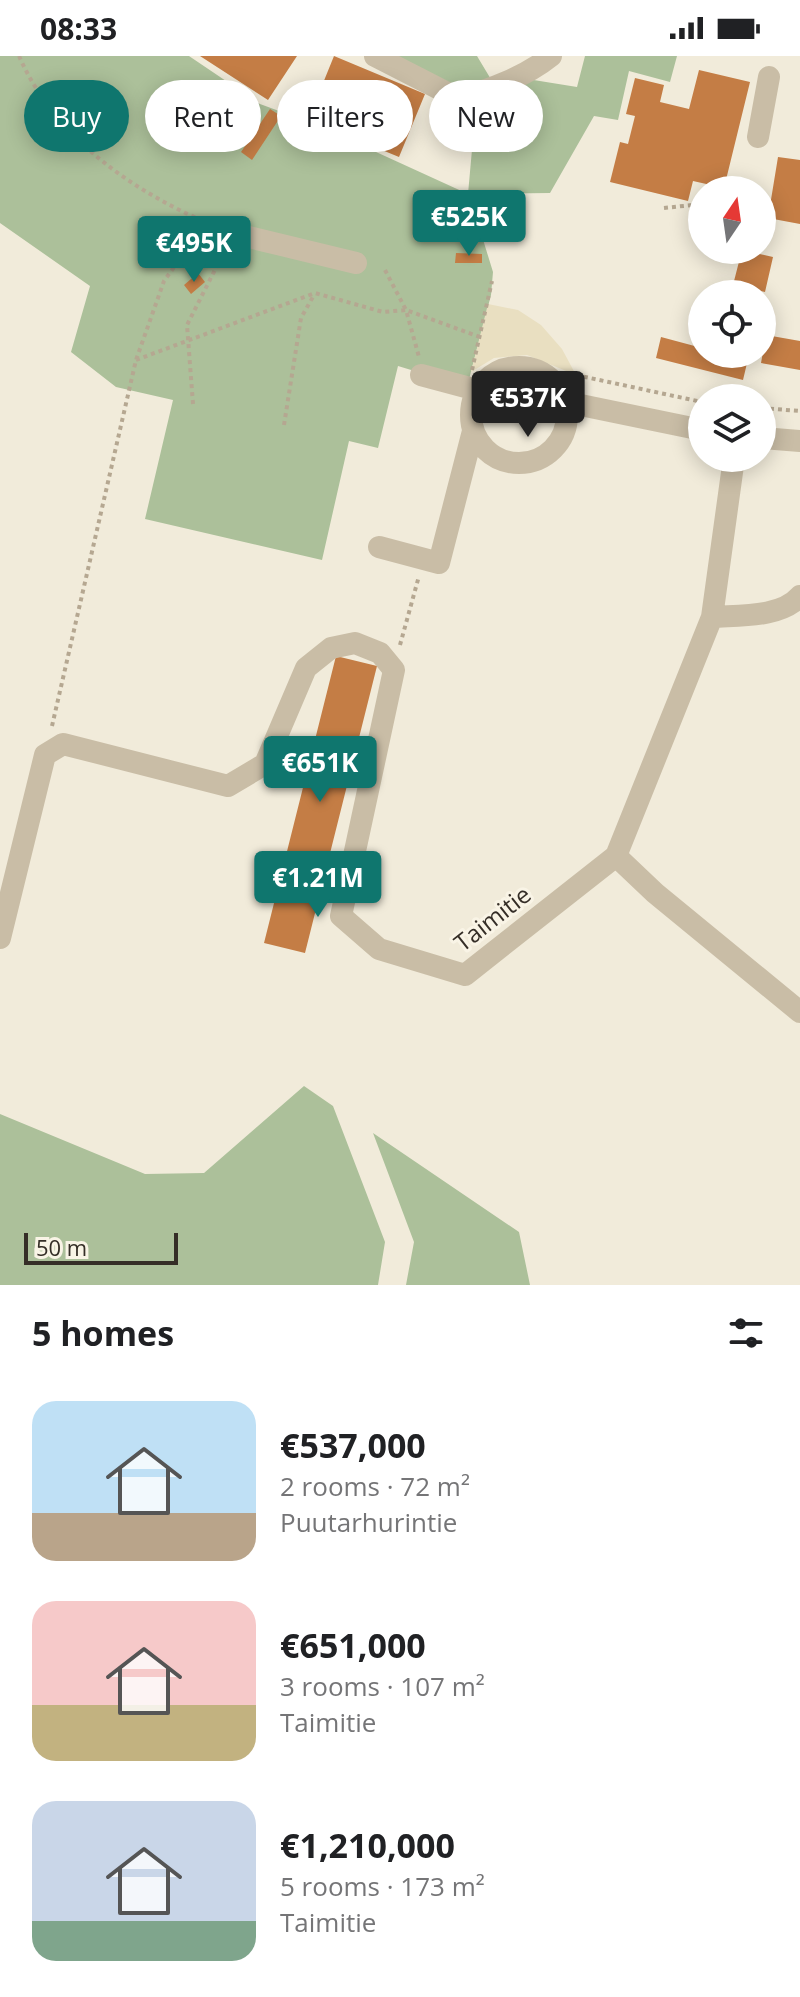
<!DOCTYPE html>
<html lang="en">
<head>
<meta charset="utf-8">
<style>
	body { margin:0; font-family:"Open Sans",sans-serif; background:#f2f2f2; color:#202124; height:100vh; display:flex; flex-direction:column; font-size:30px; white-space:nowrap }
	* { box-sizing:border-box; margin:0 }
	p { font-size:26px; color:#757577 }
	.icon { flex:none; width:44px; height:44px; fill:none; stroke:currentColor; stroke-width:2; stroke-linecap:round; stroke-linejoin:round }
	.map { position:relative; height:1229px; overflow:hidden }
	.drawer { display:flex; flex-direction:column; background:#fff; flex:1 }
	.drawer>* { flex:none }
	.hud { position:absolute; left:24px; top:24px; width:752px; height:72px; display:flex; gap:16px }
	.needle { width:52px; rotate:13deg }
	.tools { position:absolute; left:688px; top:120px; display:grid; gap:16px }
	.tools a { display:grid; place-items:center; width:88px; height:88px; border-radius:50%; background:#fff; box-shadow:0 4px 20px #0003; font-size:40px }
	.scale { position:absolute; left:24px; bottom:20px; width:154px; box-sizing:border-box; padding-left:8px; border:4px solid #352e27; border-top:0; font-size:22px; line-height:28px; white-space:nowrap; color:#352e27; -webkit-text-stroke:6px #f9f4e6; paint-order:stroke }
	.price { position:absolute; translate:-50% -68px; padding:0 18px; border-radius:8px; background:#0f766e; color:#fff; font-size:26px; line-height:52px; filter:drop-shadow(0 2px 4px #0008) }
	.price::after { content:''; position:absolute; left:50%; top:48px; width:24px; height:18px; margin-left:-12px; background:inherit; clip-path:polygon(0 0,100% 0,50% 100%) }
	.price.active { background:#222; color:#fff }
	ul { padding:0; list-style:none }
	li { display:flex; align-items:center; gap:24px; height:200px; padding:0 32px }
	li span { display:grid; place-items:center; flex:none; width:224px; height:160px; border-radius:24px; color:#555 }
	li>.icon { margin-inline-start:auto }
	span .icon { width:96px; height:96px; fill:#fffc; stroke-width:1 }
	li b { font-size:34px }
	h2 { display:flex; justify-content:space-between; align-items:center; height:96px; padding:0 32px; font-size:34px }
	.tag { padding:0 28px; border-radius:36px; background:#fff; box-shadow:0 4px 20px #0003; font-size:28px; line-height:72px }
	.tag.active { background:#0f766e; color:#fff }
	.status { display:flex; justify-content:space-between; align-items:center; height:56px; padding:0 40px; background:#fff; direction:ltr }
	.status svg { height:22px; fill:currentColor }
	.map>svg:first-child { display:block }
	.green { fill:#acc09a }
	.plaza { fill:#e9dfc1 }
	.building { fill:#c47d45 }
	.lines { fill:none; stroke-linecap:round; stroke-linejoin:round }
	.path { stroke:#b5a791; stroke-width:4; stroke-dasharray:4 4; stroke-linecap:butt }
	.minor { stroke:#c9bda6; stroke-width:22 }
	.labels { text-anchor:middle; stroke-width:6; stroke-linejoin:round; paint-order:stroke }
	.street-label { font-size:24px; fill:#352e27; stroke:#f9f4e6 }
</style>
</head>
<body>
<div class="status"><b>08:33</b><svg viewBox="0 0 49 12"><path d="M0 12V9h3v3zM5 12V6h3v6zM10 12V3h3v9zM15 12V0h3v12zM26 1h20v11H26zM47 4h2v5h-2z"/></svg></div>
<div class="map">
<svg width="800" height="1229" viewBox="0 0 800 1229">
	<rect width="100%" height="100%" fill="#f1ebda"/>
	<path class="green" d="M0,0H189L260,48L317,69L468,138L477,38L375,0H477L495,30L515,21L577,31L585,0H677L670,26L629,15L618,64L594,60L550,137L469,138L493,216L491,239L467,331L398,310L378,392L349,385L322,504L145,463L173,344L116,331L71,296L90,230L0,167Z
		M304,1030L333,1050L385,1186L378,1229H0V1058L145,1118L204,1117Z
		M373,1077L519,1176L530,1229H406L414,1186Z"/>
	<path class="plaza" d="M488,248L518,254L541,269L562,293L576,319L527,299L494,302L471,316Z"/>
	<path class="building" d="M200,0H297L268,44Z
		M334,0L425,38L399,101L348,80L353,67L346,65L352,50L319,37Z
		M699,14L750,26L724,132L693,125L688,145L610,126L620,86L628,88L635,60L626,58L635,22L664,29L660,46L689,53Z
		M270,53L281,60L252,104L241,96Z
		M778,101L800,104V168L768,162Z
		M520,140L523,172L502,174L499,142Z
		M742,194L773,201L765,236L733,229Z
		M456,197L482,198V207H455Z
		M198,217L205,226L191,238L184,229Z
		M766,279L800,285V314L761,307Z
		M661,281L702,292V298H728L748,303L743,324L656,302Z
		M336,600L377,610L305,897L264,887Z"/>
	<g class="lines">
		<path class="path" d="M19,0C55,82 134,137 215,170
			M664,152L702,148
			M385,214L406,254L480,281
			M136,304L315,237L383,256L406,254L419,301
			M472,314L492,225
			M576,319L702,346
			M193,348L187,269L224,196
			M762,352L800,355
			M284,369L301,262L314,239
			M400,589L419,520
			M52,670L136,304L164,225L183,199L214,181"/>
		<path class="minor" d="M375,0L459,43C491,33 525,21 551,0
			M758,81L769,21
			M232,177L356,207
			M471 359a48 48 0 1 1 96 0a48 48 0 1 1-96 0Z
			M421,319L477,334
			M566,346L702,374
			M762,382L800,385
			M379,491L439,507L473,375
			M712,561C739,559 781,562 800,540
			M616,800L655,837L800,956
			M0,882L45,699L63,688L228,730L265,708L306,612L331,592L355,587L380,597L394,614L341,860L379,893L465,919L616,800L712,561L734,402"/>
	</g>
	<g class="labels">
		<g class="street-label">
			<text transform="translate(493 863) rotate(-38)" y="8">Taimitie</text>
		</g>
	</g>
</svg>
<div class="tools">
<a><svg class="needle" viewBox="-14 -14 28 28"><path d="M0-13l5 13h-10z" fill="#e53935"/><path d="M0 13l5-13h-10z" fill="#757577"/></svg></a>
<a><svg class="icon" aria-label="locate" viewBox="0 0 24 24"><circle cx="12" cy="12" r="6"/><path d="M12 2v4M12 18v4M2 12h4M18 12h4"/></svg></a>
<a><svg class="icon" aria-label="layers" viewBox="0 0 24 24"><path d="M12 4l9 5-9 5-9-5zM3 14l9 5 9-5"/></svg></a>
</div>
<div class="scale">50 m</div>
<b class="price" style="left:469px;top:202px">€525K</b>
<b class="price" style="left:194px;top:228px">€495K</b>
<b class="price active" style="left:528px;top:383px">€537K</b>
<b class="price" style="left:320px;top:748px">€651K</b>
<b class="price" style="left:318px;top:863px">€1.21M</b>
<div class="hud">
<a class="tag active">Buy</a>
<a class="tag">Rent</a>
<a class="tag">Filters</a>
<a class="tag">New</a>
</div>
</div>
<section class="drawer">
<h2>5 homes<svg class="icon" aria-label="filters" viewBox="0 0 24 24"><path d="M4 7h16M4 17h16"/><circle cx="9" cy="7" r="2"/><circle cx="15" cy="17" r="2"/></svg></h2>
<ul>
<li><span style="background:linear-gradient(#bfe0f5 70%,#b9a48a 0)"><svg class="icon" aria-label="home" viewBox="0 0 24 24"><path d="M3 11l9-7 9 7M6 9v11h12V9"/></svg></span><div><b>€537,000</b><p>2 rooms · 72 m²</p><p>Puutarhurintie</p></div></li>
<li><span style="background:linear-gradient(#f6c9c9 65%,#c2b280 0)"><svg class="icon" aria-label="home" viewBox="0 0 24 24"><path d="M3 11l9-7 9 7M6 9v11h12V9"/></svg></span><div><b>€651,000</b><p>3 rooms · 107 m²</p><p>Taimitie</p></div></li>
<li><span style="background:linear-gradient(#c9d6e8 75%,#7fa58c 0)"><svg class="icon" aria-label="home" viewBox="0 0 24 24"><path d="M3 11l9-7 9 7M6 9v11h12V9"/></svg></span><div><b>€1,210,000</b><p>5 rooms · 173 m²</p><p>Taimitie</p></div></li>
</ul>
</section>
</body>
</html>
